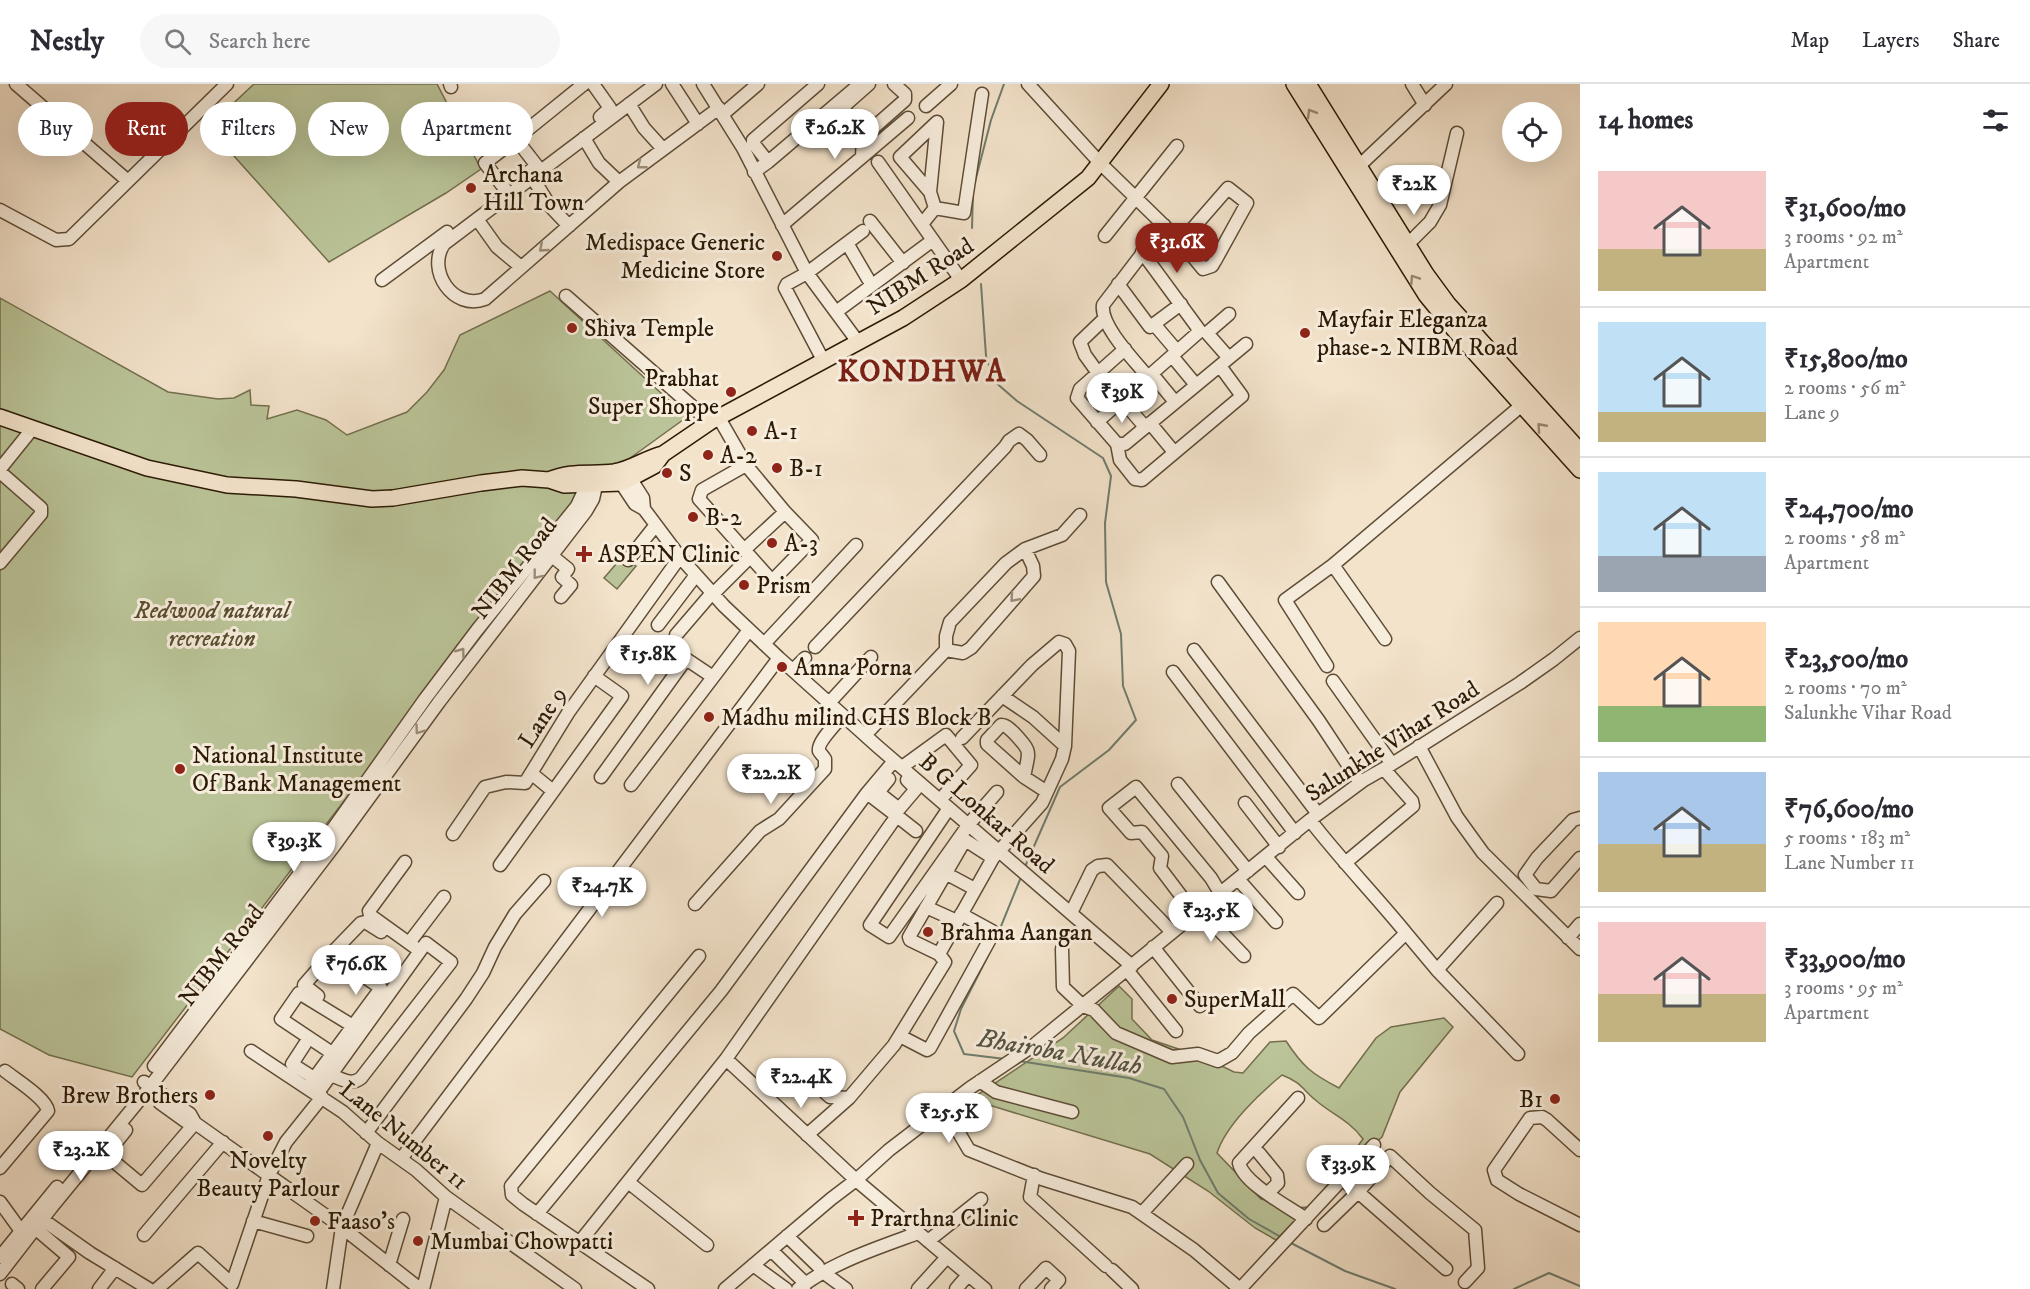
<!DOCTYPE html>
<html lang="en">
<head>
<meta charset="utf-8">
<style>
	body { margin:0; font-family:"IM FELL DW Pica",serif; background:#f7f7f7; color:#2b2b33; height:100vh; display:flex; flex-direction:column; font-size:22px; white-space:nowrap }
	* { box-sizing:border-box; margin:0 }
	p { font-size:20px; color:#7c7c81 }
	.icon { flex:none; width:33px; height:33px; fill:none; stroke:currentColor; stroke-width:2; stroke-linecap:round; stroke-linejoin:round }
	.map { position:relative; flex:1; overflow:hidden }
	.drawer { display:flex; flex-direction:column; background:#fff; width:450px }
	.drawer>* { flex:none }
	.banner { position:absolute; left:18px; top:18px; width:570px; height:54px; display:flex; gap:12px }
	.tools { position:absolute; left:1502px; top:18px; display:grid; gap:12px }
	.tools a { display:grid; place-items:center; width:60px; height:60px; border-radius:50%; background:#fff; box-shadow:0 6px 24px #0002; font-size:30px }
	.price { position:absolute; translate:-50% -51px; padding:0 14px; border-radius:21px; background:#fff; color:#222; font-size:20px; line-height:39px; filter:drop-shadow(0 2px 3px #0008) }
	.price::after { content:''; position:absolute; left:50%; top:36px; width:18px; height:14px; margin-left:-9px; background:inherit; clip-path:polygon(0 0,100% 0,50% 100%) }
	.price.current { background:#8f2418; color:#fff }
	ul { padding:0; list-style:none }
	li { display:flex; align-items:center; gap:18px; height:150px; padding:0 18px }
	li+li { border-top:2px solid #e1e1e2 }
	li span { display:grid; place-items:center; flex:none; width:168px; height:120px; border-radius:0px; color:#555 }
	li>.icon { margin-inline-start:auto }
	span .icon { width:72px; height:72px; fill:#fffc; stroke-width:1 }
	li b { font-size:26px }
	h2 { display:flex; justify-content:space-between; align-items:center; height:72px; padding:0 18px; font-size:26px }
	.pill { padding:0 21px; border-radius:27px; background:#fff; box-shadow:0 6px 24px #0002; font-size:21px; line-height:54px }
	.pill.current { background:#8f2418; color:#fff }
	header { display:flex; align-items:center; gap:36px; box-sizing:border-box; height:84px; padding:0 30px; background:#fff; border-bottom:2px solid #e1e1e2 }
	header strong { font-size:28px }
	nav { display:flex; gap:33px; margin-inline-start:auto; font-size:21px }
	.search { width:420px; height:54px; background:#f7f7f7; display:flex; align-items:center; gap:15px; box-sizing:border-box; padding:0 21px; border-radius:33px; color:#7c7c81; font-size:22px }
	main { display:flex; flex:1; min-height:0 }
	.map>svg:first-child { display:block }
	.green { fill:#bac498; stroke:#736f4e; stroke-width:1.5 }
	.lines { fill:none; stroke-linecap:round; stroke-linejoin:round }
	.stream { stroke:#6f7c6e; stroke-width:2 }
	.minor-casing { stroke:#5e4c36; stroke-width:15 }
	.major-casing { stroke:#2c1a04; stroke-width:18 }
	.minor { stroke:#f7eddd; stroke-width:12 }
	.major { stroke:#f3e3cb; stroke-width:15 }
	.oneway { stroke:#998971 }
	.oneway2 { stroke:#9c8e7b }
	.poi-dot { fill:#8f2418; stroke:#f7eddd; stroke-width:2 }
	.labels { text-anchor:middle; stroke-width:6; stroke-linejoin:round; paint-order:stroke }
	.poi-label { font-size:24px; fill:#2c1a04; stroke:#f7eddd; text-anchor:start }
	.street-label { font-size:24px; fill:#2c1a04; stroke:#f7eddd }
	.park-label { font-size:24px; font-style:italic; fill:#574d30; stroke:#f7eddd }
	.water-label { font-size:26px; font-style:italic; fill:#535342; stroke:#f7eddd }
	.district-label { font-size:30px; font-weight:bold; letter-spacing:1.5px; fill:#7a1f14; stroke:#f7eddd }
</style>
</head>
<body>
<header>
<strong>Nestly</strong>
<div class="search"><svg class="icon" aria-label="search" viewBox="0 0 24 24"><circle cx="10" cy="10" r="6"/><path d="M15 15l6 6"/></svg>Search here</div>
<nav><a>Map</a><a>Layers</a><a>Share</a></nav>
</header>
<main>
<div class="map">
<svg width="1580" height="1205" viewBox="0 0 1580 1205">
	<rect width="100%" height="100%" fill="#f3e3cb"/>
	<filter id="stains"><feTurbulence type="fractalNoise" baseFrequency=".00333" numOctaves="4"/><feColorMatrix values="0 0 0 0 .2 0 0 0 0 .09 0 0 0 0 .02 0 0 0 .5 -.17"/></filter>
	<radialGradient id="worn" r=".72"><stop offset=".6" stop-color="#630" stop-opacity="0"/><stop offset="1" stop-color="#630" stop-opacity=".3"/></radialGradient>
	<path class="green" d="M254,0H437L481,85L446,109L329,178L208,43Z
		M550,207L687,333L579,411L132,993L49,971L0,945V214L168,308L218,315L234,314L250,306L251,321L269,322L267,335L297,326L326,336L347,351L407,328L427,308L444,286L460,251Z
		M623,472L636,482L617,505L604,494Z
		M1119,902L1132,915V935L1152,956L1205,974L1234,988L1243,989L1270,958L1286,957C1303,983 1312,990 1339,1004L1376,954L1391,943L1444,934L1453,943L1400,1008L1382,1053L1365,1068L1357,1063L1363,1055C1352,1039 1334,1031 1319,1019C1303,1007 1303,999 1282,991C1260,1009 1226,1041 1217,1069L1261,1115L1286,1120L1292,1124L1308,1123L1276,1156L1255,1144L1208,1107L1150,1070L979,1018L977,1011L1063,954Z"/>
	<g class="lines">
		<path class="stream" d="M975,98L991,36L1004,0
			M972,144L973,109
			M981,200L986,272L994,297L1017,317L1103,374L1111,392L1105,439L1106,498L1121,550L1123,602L1136,636L1109,666L1060,703L1024,785
			M995,857L1021,793
			M993,862L961,925L954,947L964,970L1005,975
			M1019,977L1129,994L1164,1005L1183,1033L1200,1076L1218,1109L1249,1135L1281,1153
			M1291,1159L1345,1187L1395,1205
			M1514,1205L1549,1189L1580,1202"/>
		<g class="minor-casing">
			<path id="minor" d="M16,0L128,97
				M450,0L451,3
				M593,0L610,24L600,33
				M656,0L444,160C426,186 453,227 485,215L619,98L719,24
				M672,0L698,40
				M703,0L743,64L807,189L858,258
				M1028,0L1101,80L1181,158L1203,185L1212,182L1215,177L1247,119L1228,104L1181,158
				M1412,0L1425,21
				M629,20L644,44L663,65
				M926,22L951,0
				M723,30L758,0
				M863,53L905,16V10L894,0
				M584,54L599,79L619,98
				M862,73L863,53L843,23L869,0
				M768,78L860,0
				M878,78L961,196
				M1359,82L1446,0
				M754,88L768,78L753,59V56L818,0
				M527,89L537,82L516,55L584,0
				M532,93L550,122L569,142
				M505,105L485,79L516,55
				M935,124L964,129L982,10
				M0,126L56,156L69,155L227,0
				M477,135L497,163L521,183
				M870,137L903,179
				M922,140L935,124L930,108L937,38L900,73L930,108
				M782,141L908,34
				M1105,152L1177,62
				M847,159L868,195
				M1408,160L1430,138L1440,121L1457,49
				M382,196L447,148
				M1118,200L1150,243L1181,220
				M566,212L710,338
				M836,228L933,156
				M1154,240L1177,267
				M1125,265L1080,305L1077,314L1117,360H1125L1246,260
				M1172,272L1196,301
				M1229,274L1207,249L1229,230
				M823,276L785,204L787,200L807,189L863,147
				M1098,289L1085,271L1080,258L1104,235
				M1152,290L1175,318
				M1148,293C1135,277 1100,242 1103,221L1164,141
				M1122,316L1145,343
				M719,334L746,381L785,428L812,456L772,497L699,415L702,406L746,381
				M1097,338L1200,247L1142,168
				M1150,339L1174,368
				M1117,360L1120,376L1135,395L1142,396L1242,312L1220,282
				M0,385L33,344
				M0,388L41,424V430L0,479
				M627,389L643,414L644,425
				M617,393L635,420L644,425L680,473L724,522L779,574L877,662L1132,882
				M744,466L785,428
				M552,472L568,485L562,493L571,501L561,513
				M628,476L655,442
				M1333,481L1385,555
				M1218,498L1319,637L1360,699
				M713,510L750,473
				M658,541L696,491
				M676,551L712,509
				M764,560L856,461
				M815,563L1005,363L1009,357L1019,350L1027,356L1040,371
				M946,566L963,569L971,564L1034,492L1033,482L1025,465
				M1194,566L1318,730
				M1327,582L1285,516L1333,481L1522,321
				M793,586L805,574
				M1173,588L1295,749
				M1333,597L1392,680
				M829,619L871,573
				M865,651L946,566V552L950,538L1006,479L1025,465L1062,451L1080,431
				M962,654L1032,581L1059,558L1065,560L1069,567L1065,662
				M1419,662L1457,733L1483,769L1580,865
				M902,683L946,651L971,681L940,716
				M531,689L553,707
				M601,693L686,575L713,593
				M1024,693C1029,666 1033,669 1013,648C1008,644 1007,641 1001,641L987,656V660L1024,693L1047,708
				M889,695L880,706V710L899,725L916,705L907,696
				M1178,700L1248,787
				M631,701L749,546
				M1245,719L1279,763
				M949,724L870,841L889,853L969,740L997,708
				M897,732L916,747
				M1580,734L1573,736L1537,774L1525,791L1536,805L1551,807L1580,774
				M453,750L485,703L506,698L525,699L568,629L680,473
				M1266,773L1298,809
				M1345,779L1413,722L1412,717L1384,685
				M500,781L622,612L594,592
				M945,789L975,805
				M1238,795L1276,838
				M695,820L760,747L779,735L825,685V675C824,673 820,669 819,667C817,658 837,639 842,632
				M926,823L957,837
				M1199,825L1244,872
				M1071,829L1092,786L1098,782L1107,781L1171,847
				M1194,829L1160,784L1162,772L1142,748L1131,749L1109,724L1136,703L1211,794L1220,809
				M1406,849L1437,886L1497,819
				M1568,854L1580,840
				M409,859L444,813
				M1153,863L1200,922
				M1062,865L1063,903L1083,922L1094,926L1116,949L1172,973L1198,970L1218,977L1232,969L1249,949L1293,910L1319,934L1406,849C1375,811 1340,775 1310,736
				M939,870L910,856L909,853L965,756L993,774
				M1127,886L1176,947
				M1437,886L1518,970
				M318,912L304,901L331,870
				M900,952L927,966L930,964L990,855L992,847L961,830
				M305,960L292,980L314,994
				M251,967L343,1028L378,1059L416,1086L446,1113L575,1205
				M332,969L281,935L299,909L353,942
				M726,975L856,1096L985,1205
				M154,982L325,756L425,615L477,546L577,422L583,409L586,393
				M797,983L830,1013L849,1014
				M331,991C342,995 351,1002 361,994L451,878L426,859L420,867
				M980,997L996,1008L1072,1028
				M144,998L190,1030L195,1039L339,1141L420,1205
				M307,1004L381,904L331,870L361,839L365,838L381,848
				M317,1010L420,867L370,831L369,827L405,778
				M1298,1014L1239,1079C1244,1100 1288,1122 1306,1135
				M160,1019L185,1037L195,1039
				M945,1025L969,1066L1042,1095L1132,1123L1194,1166L1240,1205
				M119,1041L126,1046L106,1071L142,1101L195,1039
				M366,1049L466,915L483,889L495,863L515,830L544,797
				M807,1051L849,1014L894,961L945,878L939,870L993,774L1042,719L1062,675L1065,662L1033,633L1002,612
				M1580,1066L1547,1036L1542,1033L1530,1034L1494,1086L1497,1096L1519,1110L1580,1141
				M1259,1069L1277,1091L1278,1099L1268,1109
				M401,1075L779,574
				M0,1084L48,1027C46,1014 16,996 5,987
				M1034,1091L1030,1113L1106,1182
				M1343,1096L1358,1108L1390,1072L1430,1109L1475,1146L1478,1184L1465,1198
				M628,1098L707,1161
				M0,1118L21,1147
				M1142,1129L1187,1080
				M537,1130L721,907L867,709
				M36,1131L90,1169L149,1205
				M253,1137L307,1152
				M1324,1141L1358,1108L1446,1185
				M35,1144L69,1173L42,1205
				M144,1151L223,1058
				M787,1152L818,1182
				M928,1157L981,1115
				M579,1159L726,975L891,740L897,732L867,709L894,677
				M771,1166L806,1200
				M0,1173L57,1103
				M389,1181L403,1135
				M753,1181L786,1205
				M1112,1186L1132,1205
				M824,1189L846,1205
				M0,1190L51,1124L146,1008L334,762L439,618L586,427L593,415L598,393
				M12,1200L18,1205
				M99,1205L115,1184
				M157,1205L198,1169L232,1200L269,1091L286,1058L322,1013
				M333,1205L342,1143L378,1059
				M423,1205L446,1113
				M648,1205L523,1120L512,1111L511,1102L699,872
				M725,1205L831,1115L856,1096L889,1066L970,1004L1034,961L1310,736L1364,696L1392,680L1520,599L1554,575L1580,554
				M798,1205C833,1178 877,1164 918,1149
				M918,1205L947,1173
				M956,1205L968,1191
				M1026,1205L1046,1184L1059,1196L1051,1205
				M1240,1205L1374,1061"/>
		</g>
		<g class="major-casing">
			<path id="major" d="M1294,0L1426,211L1457,249L1580,386
				M1308,0L1426,190L1448,220L1580,367
				M0,333L147,384L227,401L296,405L372,415L393,414L481,399L522,394L549,396L564,401L622,399L654,382L663,370L710,338L903,234L961,196L1088,94L1161,0
				M549,396C572,386 591,391 614,388C632,385 646,374 663,370"/>
		</g>
		<use href="#minor" class="minor"/>
		<use href="#major" class="major"/>
	</g>
	<defs><path id="oneway-chevron" d="M-2-3.5L2.5 0L-2 3.5" fill="none" stroke-width="1.6" stroke-linecap="round" stroke-linejoin="round" transform="scale(1.5)"/></defs>
	<g class="oneway">
		<use href="#oneway-chevron" transform="translate(1311 29) rotate(-121)"/>
		<use href="#oneway-chevron" transform="translate(1414 195) rotate(-124)"/>
		<use href="#oneway-chevron" transform="translate(1541 343) rotate(-132)"/>
	</g>
	<g class="oneway2">
		<use href="#oneway-chevron" transform="translate(641 81) rotate(142)"/>
		<use href="#oneway-chevron" transform="translate(543 164) rotate(139)"/>
		<use href="#oneway-chevron" transform="translate(537 491) rotate(128)"/>
		<use href="#oneway-chevron" transform="translate(1014 514) rotate(131)"/>
		<use href="#oneway-chevron" transform="translate(461 568) rotate(-53)"/>
		<use href="#oneway-chevron" transform="translate(419 646) rotate(126)"/>
	</g>
	<g class="poi-dot">
		<circle cx="471" cy="104" r="6"/>
		<circle cx="777" cy="172" r="6"/>
		<circle cx="572" cy="244" r="6"/>
		<circle cx="1305" cy="249" r="6"/>
		<circle cx="731" cy="308" r="6"/>
		<circle cx="752" cy="347" r="6"/>
		<circle cx="708" cy="371" r="6"/>
		<circle cx="777" cy="384" r="6"/>
		<circle cx="667" cy="389" r="6"/>
		<circle cx="693" cy="433" r="6"/>
		<circle cx="772" cy="459" r="6"/>
		<path d="M581 461h6v6h6v6h-6v6h-6v-6h-6v-6h6z"/>
		<circle cx="744" cy="501" r="6"/>
		<circle cx="782" cy="583" r="6"/>
		<circle cx="709" cy="633" r="6"/>
		<circle cx="180" cy="685" r="6"/>
		<circle cx="928" cy="848" r="6"/>
		<circle cx="1172" cy="915" r="6"/>
		<circle cx="210" cy="1011" r="6"/>
		<circle cx="1555" cy="1015" r="6"/>
		<circle cx="268" cy="1052" r="6"/>
		<path d="M853 1125h6v6h6v6h-6v6h-6v-6h-6v-6h6z"/>
		<circle cx="315" cy="1137" r="6"/>
		<circle cx="418" cy="1157" r="6"/>
	</g>
	<g class="labels">
		<g class="poi-label">
			<text x="483" y="98">Archana<tspan x="483" dy="28">Hill Town</tspan></text>
			<text x="765" y="166" text-anchor="end">Medispace Generic<tspan x="765" dy="28">Medicine Store</tspan></text>
			<text x="1317" y="243">Mayfair Eleganza<tspan x="1317" dy="28">phase-2 NIBM Road</tspan></text>
			<text x="584" y="252">Shiva Temple</text>
			<text x="719" y="302" text-anchor="end">Prabhat<tspan x="719" dy="28">Super Shoppe</tspan></text>
			<text x="764" y="355">A-1</text>
			<text x="720" y="379">A-2</text>
			<text x="789" y="392">B-1</text>
			<text x="679" y="397">S</text>
			<text x="705" y="441">B-2</text>
			<text x="784" y="467">A-3</text>
			<text x="598" y="478">ASPEN Clinic</text>
			<text x="756" y="509">Prism</text>
			<text x="794" y="591">Amna Porna</text>
			<text x="721" y="641">Madhu milind CHS Block B</text>
			<text x="192" y="679">National Institute<tspan x="192" dy="28">Of Bank Management</tspan></text>
			<text x="940" y="856">Brahma Aangan</text>
			<text x="1184" y="923">SuperMall</text>
			<text x="198" y="1019" text-anchor="end">Brew Brothers</text>
			<text x="1543" y="1023" text-anchor="end">B1</text>
			<text x="268" y="1084" text-anchor="middle">Novelty<tspan x="268" dy="28">Beauty Parlour</tspan></text>
			<text x="870" y="1142">Prarthna Clinic</text>
			<text x="327" y="1145">Faaso's</text>
			<text x="430" y="1165">Mumbai Chowpatti</text>
		</g>
		<g class="street-label">
			<text transform="translate(920 192) rotate(-33)" y="8">NIBM Road</text>
			<text transform="translate(514 484) rotate(-52)" y="8">NIBM Road</text>
			<text transform="translate(542 633) rotate(-57)" y="8">Lane 9</text>
			<text transform="translate(1392 657) rotate(-33)" y="8">Salunkhe Vihar Road</text>
			<text transform="translate(987 729) rotate(41)" y="8">B G Lonkar Road</text>
			<text transform="translate(221 871) rotate(-52)" y="8">NIBM Road</text>
			<text transform="translate(404 1051) rotate(39)" y="8">Lane Number 11</text>
		</g>
		<g class="park-label">
			<text x="212" y="534">Redwood natural<tspan x="212" dy="28">recreation</tspan></text>
		</g>
		<g class="water-label">
			<text transform="translate(1060 967) rotate(10)" y="9">Bhairoba Nullah</text>
		</g>
		<g class="district-label">
			<text x="922" y="297">KONDHWA</text>
		</g>
	</g>
	<rect width="100%" height="100%" filter="url(#stains)"/>
	<rect width="100%" height="100%" fill="url(#worn)"/>
</svg>
<div class="tools">
<a><svg class="icon" aria-label="locate" viewBox="0 0 24 24"><circle cx="12" cy="12" r="6"/><path d="M12 2v4M12 18v4M2 12h4M18 12h4"/></svg></a>
</div>
<b class="price" style="left:835px;top:76px">₹26.2K</b>
<b class="price" style="left:1414px;top:132px">₹22K</b>
<b class="price current" style="left:1177px;top:190px">₹31.6K</b>
<b class="price" style="left:1122px;top:340px">₹39K</b>
<b class="price" style="left:648px;top:602px">₹15.8K</b>
<b class="price" style="left:771px;top:721px">₹22.2K</b>
<b class="price" style="left:294px;top:789px">₹39.3K</b>
<b class="price" style="left:602px;top:834px">₹24.7K</b>
<b class="price" style="left:1211px;top:859px">₹23.5K</b>
<b class="price" style="left:356px;top:912px">₹76.6K</b>
<b class="price" style="left:801px;top:1025px">₹22.4K</b>
<b class="price" style="left:949px;top:1060px">₹25.5K</b>
<b class="price" style="left:81px;top:1098px">₹23.2K</b>
<b class="price" style="left:1348px;top:1112px">₹33.9K</b>
<div class="banner">
<a class="pill">Buy</a>
<a class="pill current">Rent</a>
<a class="pill">Filters</a>
<a class="pill">New</a>
<a class="pill">Apartment</a>
</div>
</div>
<section class="drawer">
<h2>14 homes<svg class="icon" aria-label="filters" viewBox="0 0 24 24"><path d="M4 7h16M4 17h16"/><circle cx="9" cy="7" r="2"/><circle cx="15" cy="17" r="2"/></svg></h2>
<ul>
<li><span style="background:linear-gradient(#f6c9c9 65%,#c2b280 0)"><svg class="icon" aria-label="home" viewBox="0 0 24 24"><path d="M3 11l9-7 9 7M6 9v11h12V9"/></svg></span><div><b>₹31,600/mo</b><p>3 rooms · 92 m²</p><p>Apartment</p></div></li>
<li><span style="background:linear-gradient(#bfe0f5 75%,#c2b280 0)"><svg class="icon" aria-label="home" viewBox="0 0 24 24"><path d="M3 11l9-7 9 7M6 9v11h12V9"/></svg></span><div><b>₹15,800/mo</b><p>2 rooms · 56 m²</p><p>Lane 9</p></div></li>
<li><span style="background:linear-gradient(#bfe0f5 70%,#9aa5b1 0)"><svg class="icon" aria-label="home" viewBox="0 0 24 24"><path d="M3 11l9-7 9 7M6 9v11h12V9"/></svg></span><div><b>₹24,700/mo</b><p>2 rooms · 58 m²</p><p>Apartment</p></div></li>
<li><span style="background:linear-gradient(#ffd9b3 70%,#8fb573 0)"><svg class="icon" aria-label="home" viewBox="0 0 24 24"><path d="M3 11l9-7 9 7M6 9v11h12V9"/></svg></span><div><b>₹23,500/mo</b><p>2 rooms · 70 m²</p><p>Salunkhe Vihar Road</p></div></li>
<li><span style="background:linear-gradient(#a9c7e8 60%,#c2b280 0)"><svg class="icon" aria-label="home" viewBox="0 0 24 24"><path d="M3 11l9-7 9 7M6 9v11h12V9"/></svg></span><div><b>₹76,600/mo</b><p>5 rooms · 183 m²</p><p>Lane Number 11</p></div></li>
<li><span style="background:linear-gradient(#f6c9c9 60%,#c2b280 0)"><svg class="icon" aria-label="home" viewBox="0 0 24 24"><path d="M3 11l9-7 9 7M6 9v11h12V9"/></svg></span><div><b>₹33,900/mo</b><p>3 rooms · 95 m²</p><p>Apartment</p></div></li>
</ul>
</section>
</main>
</body>
</html>
